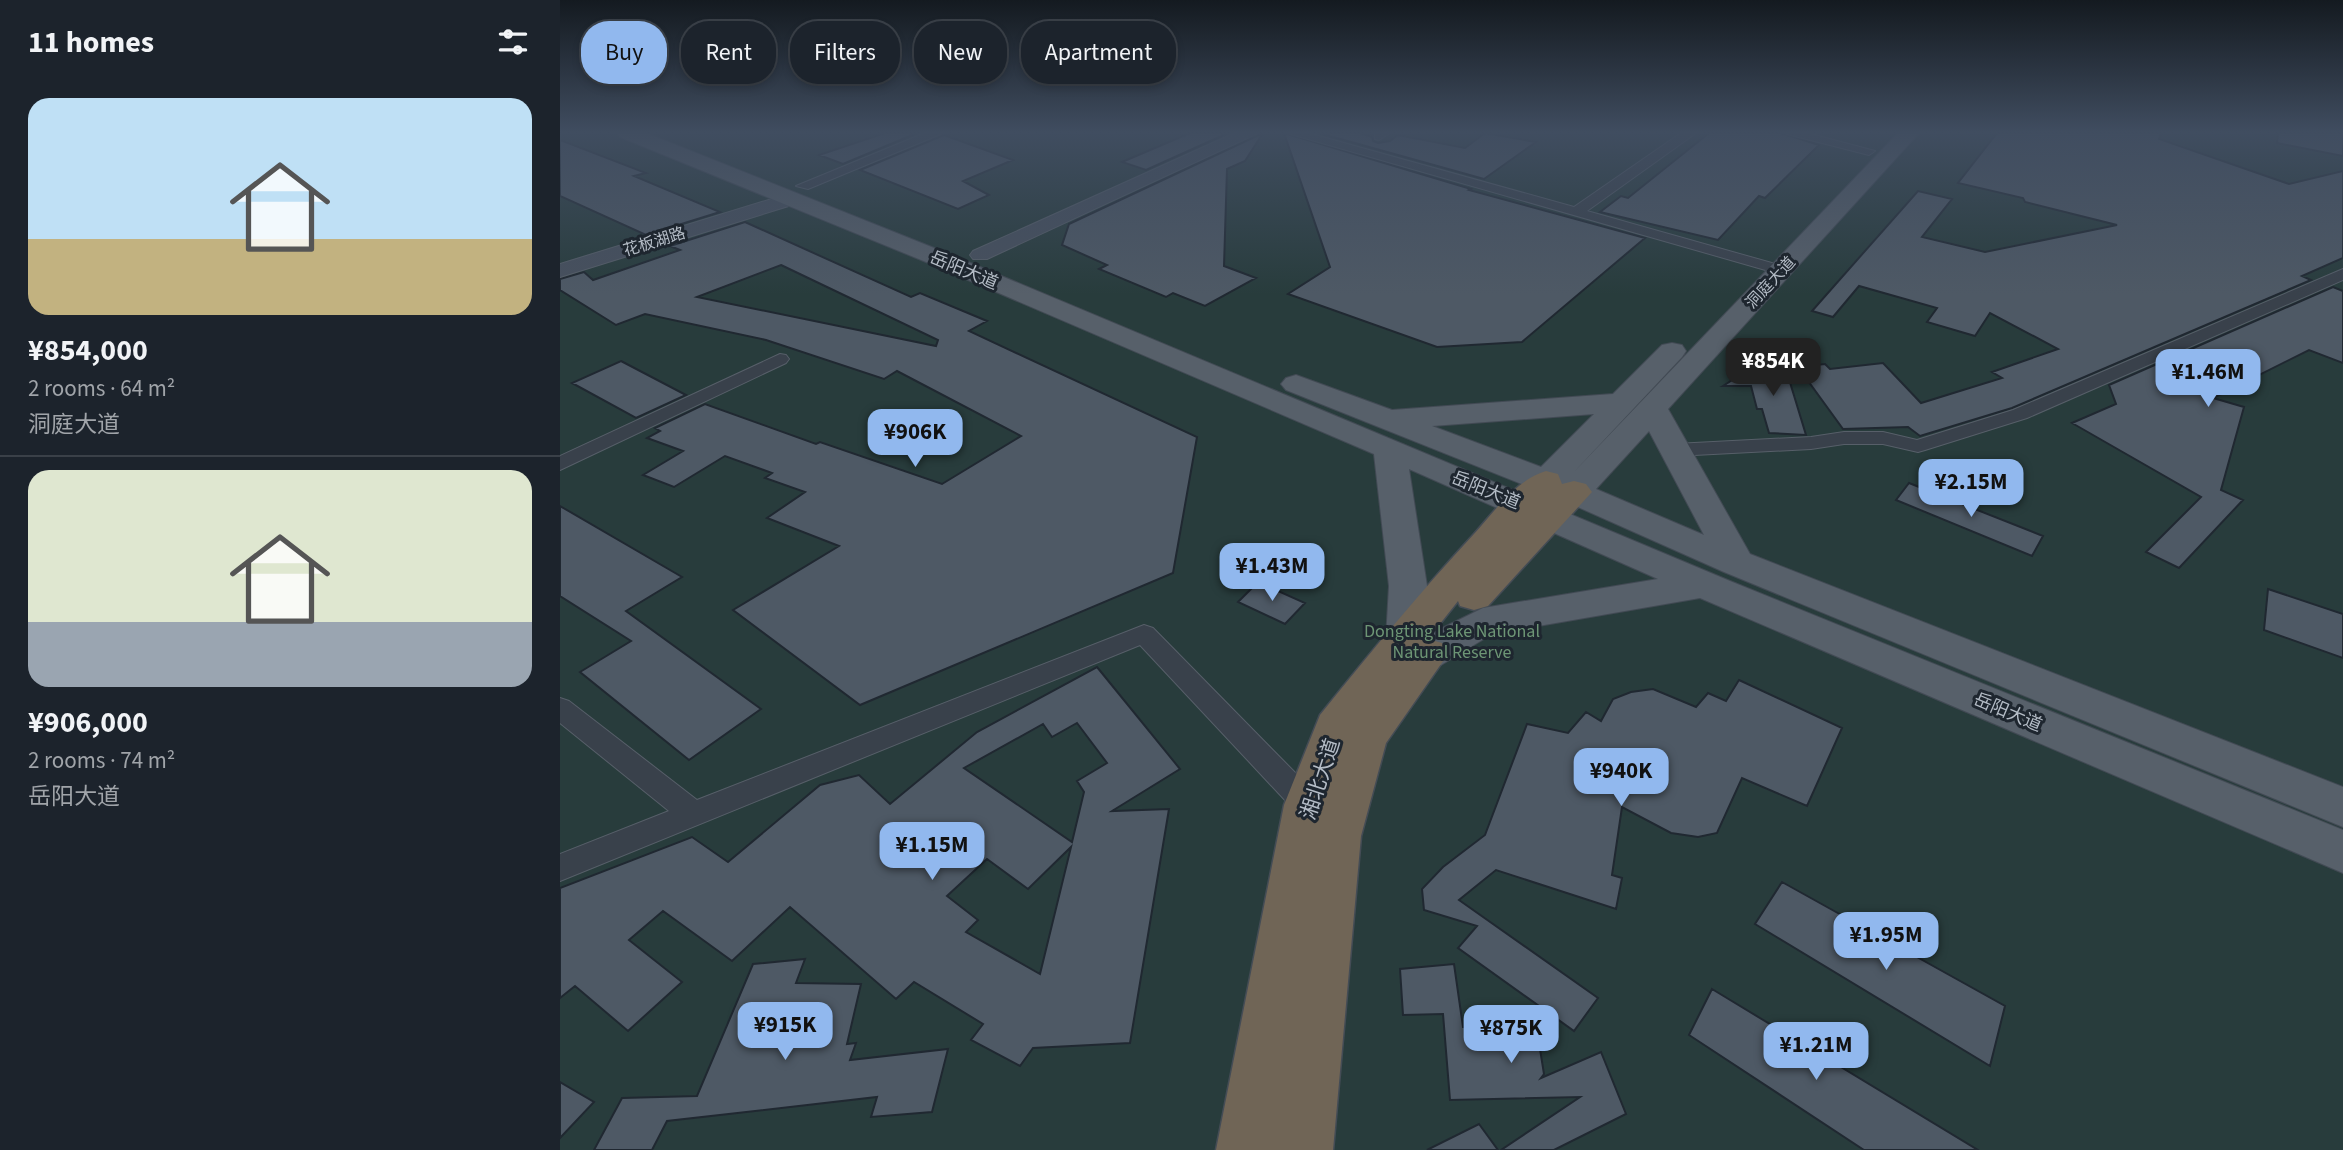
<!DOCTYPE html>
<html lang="en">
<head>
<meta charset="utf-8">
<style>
	body { margin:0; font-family:"Source Sans 3","Noto Sans SC",sans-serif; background:#252b34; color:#f1f3f6; height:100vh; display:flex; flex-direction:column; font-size:26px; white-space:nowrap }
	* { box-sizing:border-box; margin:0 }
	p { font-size:23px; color:#a0a4a9 }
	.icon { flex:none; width:38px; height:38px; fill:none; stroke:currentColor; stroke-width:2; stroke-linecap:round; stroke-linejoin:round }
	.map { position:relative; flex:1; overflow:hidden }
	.sheet { display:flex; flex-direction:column; background:#1c232c; width:560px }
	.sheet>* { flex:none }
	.guide { position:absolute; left:21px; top:21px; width:665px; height:63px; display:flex; gap:14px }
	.price { position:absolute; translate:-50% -60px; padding:0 16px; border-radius:14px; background:#91b8ee; color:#111; font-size:23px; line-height:46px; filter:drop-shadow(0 2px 4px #0008) }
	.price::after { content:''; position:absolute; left:50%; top:42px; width:21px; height:16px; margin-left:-10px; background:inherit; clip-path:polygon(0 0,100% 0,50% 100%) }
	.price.on { background:#222; color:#fff }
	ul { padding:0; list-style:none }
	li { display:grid; align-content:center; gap:14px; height:371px; padding:0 28px }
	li+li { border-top:2px solid #3a4048 }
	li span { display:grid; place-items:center; height:217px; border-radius:21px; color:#555 }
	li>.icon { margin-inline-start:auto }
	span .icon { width:126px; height:126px; fill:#fffc; stroke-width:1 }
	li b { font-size:30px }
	h2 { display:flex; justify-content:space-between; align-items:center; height:84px; padding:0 28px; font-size:30px }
	.pill { padding:0 24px; border-radius:28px; background:#1c232c; box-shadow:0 4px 10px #0003,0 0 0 2px #3a4048; font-size:24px; line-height:63px }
	.pill.on { background:#91b8ee; color:#111 }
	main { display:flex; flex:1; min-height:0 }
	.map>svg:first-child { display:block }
	.green { fill:#283c3c }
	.building { fill:#4e5965; stroke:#202831; stroke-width:2; fill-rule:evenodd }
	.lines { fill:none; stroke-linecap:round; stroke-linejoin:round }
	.street-casing { stroke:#575f69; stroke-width:2 }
	.secondary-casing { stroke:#575f69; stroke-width:2 }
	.primary-casing { stroke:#424a54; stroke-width:2 }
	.highway-casing { stroke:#444c55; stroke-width:3 }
	.street { fill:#39414b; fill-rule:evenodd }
	.secondary { fill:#47505d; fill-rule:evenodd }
	.primary { fill:#57606a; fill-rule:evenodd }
	.highway { fill:#706556; fill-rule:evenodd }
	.labels { text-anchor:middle; stroke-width:6; stroke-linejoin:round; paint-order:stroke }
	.far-street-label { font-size:16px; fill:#b4bcc6; stroke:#1e262f }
	.street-label { font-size:18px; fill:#b4bcc6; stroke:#1e262f }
	.park-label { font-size:18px; fill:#6d9575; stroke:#1e262f }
	.near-street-label { font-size:21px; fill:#b4bcc6; stroke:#1e262f }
</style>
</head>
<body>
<main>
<section class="sheet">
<h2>11 homes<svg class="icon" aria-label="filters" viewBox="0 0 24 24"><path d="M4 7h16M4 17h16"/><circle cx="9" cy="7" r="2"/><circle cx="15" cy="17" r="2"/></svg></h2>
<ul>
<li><span style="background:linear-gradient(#bfe0f5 65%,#c2b280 0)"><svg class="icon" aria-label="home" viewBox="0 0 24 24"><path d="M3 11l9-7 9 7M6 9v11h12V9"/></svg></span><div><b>¥854,000</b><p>2 rooms · 64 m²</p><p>洞庭大道</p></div></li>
<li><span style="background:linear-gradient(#dfe7d0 70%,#9aa5b1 0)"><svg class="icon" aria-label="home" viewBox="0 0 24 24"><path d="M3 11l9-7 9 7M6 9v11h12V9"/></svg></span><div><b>¥906,000</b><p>2 rooms · 74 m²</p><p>岳阳大道</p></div></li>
</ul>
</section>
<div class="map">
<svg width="1783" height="1150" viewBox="0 0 1783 1150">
	<rect width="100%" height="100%" fill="#252f3a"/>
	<path class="green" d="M0,133H1783V1150H0Z"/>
	<path class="building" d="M325,133H357L283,164L259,155Z
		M630,133H668L586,170L562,162Z
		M703,133L685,161L667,169L664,266L696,278L645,306L613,293L606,297L539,269L547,265L502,245L509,224Z
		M724,133L911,189L909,190L1085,238L962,342L877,347L728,294L770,267Z
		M759,133H800L812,137L813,141L818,143L830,141L838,135L905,148L925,133L976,142L924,179Z
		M1149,133H1221L1259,145L1205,198L1199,196L1158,240L1040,212L1061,196L1068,198Z
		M1437,133H1601L1599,139L1729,184L1783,171V258L1742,276L1751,280L1452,408L1360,436L1348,427L1283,429L1238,367L1265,364L1270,369L1323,363L1361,403L1442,378L1432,372L1498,349L1430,313L1415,336L1367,322L1377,308L1299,286L1273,317L1252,311L1358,191L1392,199L1362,237L1425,252L1557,225L1465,202L1463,198L1398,183Z
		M1718,133H1783V156L1717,143Z
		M384,135L453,160L403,181L429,195L398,209L300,170Z
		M0,140L86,173L74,176L160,212L86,235L0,196Z
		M185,222L351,297L360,293L427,321L409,331L637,437L613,573L300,705L173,610L279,546L207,518L245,492L205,478L212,473L165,456L114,487L83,475L123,451L87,438L100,431L95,428L145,404L256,444L260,442L382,484L461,436L337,371L324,379L206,340L85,314L56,325L0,290V279L24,272L33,280L120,250L110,246ZM221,265L378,340L376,346L137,297Z
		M1773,287L1783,291V363L1749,350L1653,398L1684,407L1661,490L1683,500L1619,568L1586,552L1641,497L1512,423L1556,404L1549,385Z
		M61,361L126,395L76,418L12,383Z
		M1194,366H1225L1246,435L1209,433L1202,409H1197L1191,386H1163Z
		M1349,483L1483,536L1472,556L1336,500Z
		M0,506L122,577L66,611L201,709L129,760L20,672L71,641L0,596Z
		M698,582L745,603L725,624L678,602Z
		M1708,589L1783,614V658L1704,630Z
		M537,667L620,769L552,811L609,809L570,1043L473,1048L460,1066L411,1040L423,1024L354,982L336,999L230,907L172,961L103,911L69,940L122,982L68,1031L15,986L0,998V888L132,837L168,862L260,785L299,775L330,804L417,732ZM517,723L547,763L517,781L524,792L512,842L404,768L483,724L492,737ZM511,847L480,974L406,932L418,920L387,896L427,859L468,889Z
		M1179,680L1282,728L1247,806L1182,778L1157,833L1138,837L1111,833L1062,807L1052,875L1062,878L1056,909L936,870L899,900L1038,998L1014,1031L898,948L917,926L864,910L862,889L883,867L925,835L967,724L1008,733L1026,712L1041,721L1053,699L1071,692L1093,689L1136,707L1148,693L1166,701Z
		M1222,882L1445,1006L1430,1066L1195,924Z
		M245,959L236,983L301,984L287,1044L296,1043L290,1060L388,1049L372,1112L311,1117L317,1097L107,1121L92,1150H34L62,1098L137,1096L193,964Z
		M894,964L903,1027L976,1024L984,1074L981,1078L1041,1052L1066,1114L994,1150H941L1020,1097L890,1100L883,1014L843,1015L840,969Z
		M1152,989L1418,1150H1304L1129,1035Z
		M0,1082L34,1102L0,1138Z
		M919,1124L938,1150H867Z"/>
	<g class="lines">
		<g class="street-casing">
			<path id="street" d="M365,133H383L248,189L236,186Z
				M727,133H748L1014,207L1121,133H1136L1027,211L1226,267L1229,270L1226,273H1216Z
				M815,133H830L819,140L815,139Z
				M1223,133H1247L1315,151L1309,155Z
				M1783,269V280L1467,418L1365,450L1358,452L1323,444H1284L1251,449L1115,456L1105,450L1115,444L1251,437L1284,432H1323L1357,440L1453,410Z
				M220,354L226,355L229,359L226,363L0,470V456Z
				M584,625L593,628L758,796L762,805L758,814L748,817L738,814L580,645L0,881V854L109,811L0,723V698L9,701L137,800Z"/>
		</g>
		<g class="secondary-casing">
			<path id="secondary" d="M675,133H698L427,259H413L410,255L413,251Z
				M228,194L235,196L238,200L235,204L0,277V264Z"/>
		</g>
		<g class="primary-casing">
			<path id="primary" d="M57,133H86L389,254L1170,581L1783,830V873L1140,598L932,634L881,665L867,669L853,665L848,652L832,648L826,638L829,586L814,454L371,264L60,137ZM849,469L1098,579L923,608L866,636L867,586Z
				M1338,133H1359L1108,409L1190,554L1783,787V827L1164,572L1002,500L726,390L721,384L726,378L736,375L832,410L1053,394L1102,345L1112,343L1122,345L1126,351L1122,357L1012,474ZM1034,414L981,467L872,426ZM1089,431L1144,535L1036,489Z"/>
		</g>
		<g class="highway-casing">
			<path id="highway" d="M986,471L998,474L1002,484L1014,481L1026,484L1032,492L928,606L914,610L900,606L898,601L868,639L882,643L888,654L826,743L801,836L773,1150H656L724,805L760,715C810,653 860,592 914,534C934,512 957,479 986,471Z"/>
		</g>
		<use href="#street" class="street"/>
		<use href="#secondary" class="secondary"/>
		<use href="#primary" class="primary"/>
		<use href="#highway" class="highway"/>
	</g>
	<linearGradient id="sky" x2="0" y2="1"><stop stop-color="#141a20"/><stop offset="0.45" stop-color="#404d60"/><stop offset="1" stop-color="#404d60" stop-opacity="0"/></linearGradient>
	<rect width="1783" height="294" fill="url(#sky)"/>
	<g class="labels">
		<g class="far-street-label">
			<text transform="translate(94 241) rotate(-17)" y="6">花板湖路</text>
			<text transform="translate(1210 282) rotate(-47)" y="6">洞庭大道</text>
		</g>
		<g class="street-label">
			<text transform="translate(404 270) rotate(23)" y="6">岳阳大道</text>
			<text transform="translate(926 490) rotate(22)" y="6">岳阳大道</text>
			<text transform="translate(1448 712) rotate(23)" y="6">岳阳大道</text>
		</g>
		<g class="park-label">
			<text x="892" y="637">Dongting Lake National<tspan x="892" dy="21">Natural Reserve</tspan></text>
		</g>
		<g class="near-street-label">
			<text transform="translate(760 779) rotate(-72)" y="7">湘北大道</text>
		</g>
	</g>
</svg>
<b class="price on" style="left:1213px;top:398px">¥854K</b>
<b class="price" style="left:1648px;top:409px">¥1.46M</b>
<b class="price" style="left:355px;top:469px">¥906K</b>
<b class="price" style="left:1411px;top:519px">¥2.15M</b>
<b class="price" style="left:712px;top:603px">¥1.43M</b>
<b class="price" style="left:1061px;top:808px">¥940K</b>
<b class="price" style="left:372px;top:882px">¥1.15M</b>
<b class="price" style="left:1326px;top:972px">¥1.95M</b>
<b class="price" style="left:225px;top:1062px">¥915K</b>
<b class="price" style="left:951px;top:1065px">¥875K</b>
<b class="price" style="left:1256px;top:1082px">¥1.21M</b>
<div class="guide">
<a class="pill on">Buy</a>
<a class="pill">Rent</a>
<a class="pill">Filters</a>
<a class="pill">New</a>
<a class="pill">Apartment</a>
</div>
</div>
</main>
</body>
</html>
